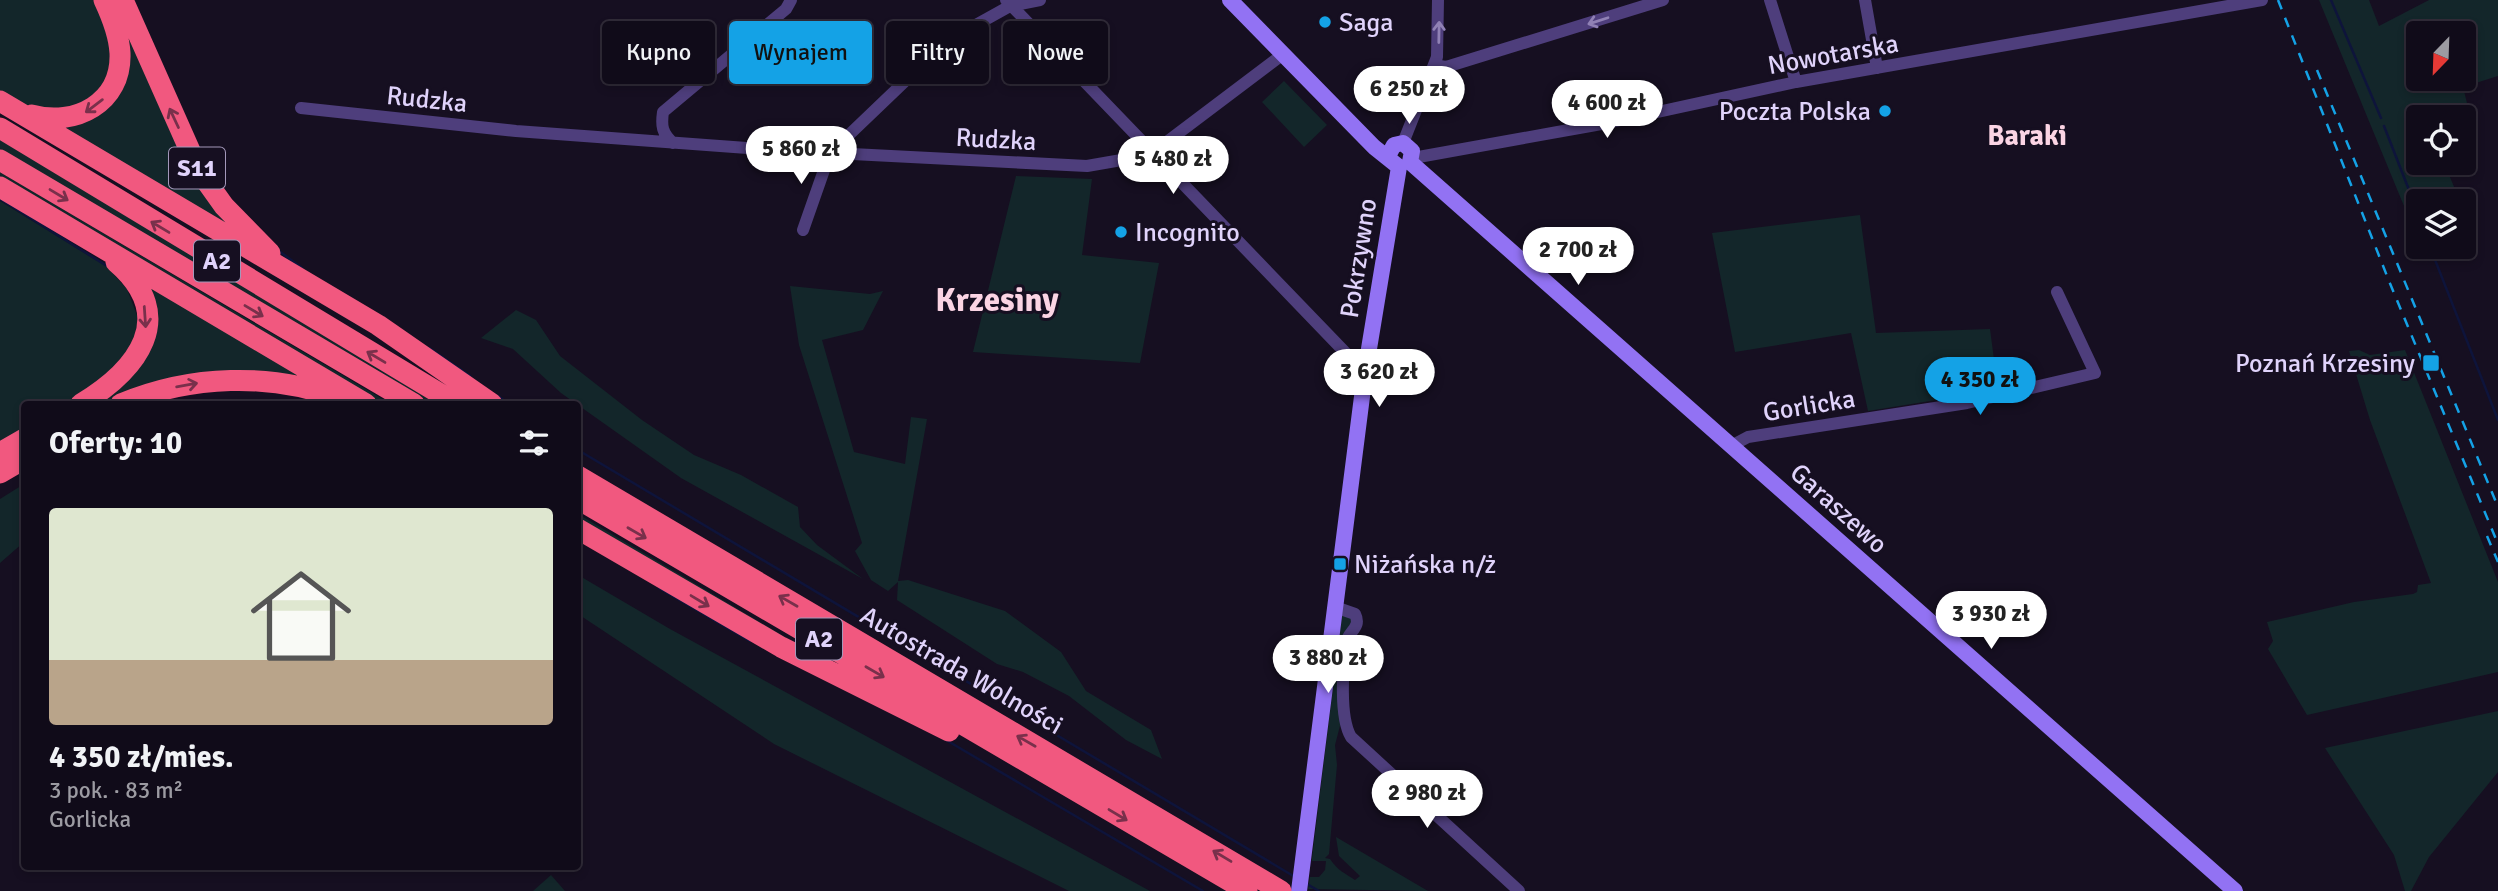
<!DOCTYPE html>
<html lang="pl">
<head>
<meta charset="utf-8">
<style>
	body { margin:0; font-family:Signika,sans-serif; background:#191422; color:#f1f3f6; height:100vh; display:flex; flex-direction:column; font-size:26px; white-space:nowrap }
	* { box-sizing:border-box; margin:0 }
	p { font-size:23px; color:#9c9ba2 }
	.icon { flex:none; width:38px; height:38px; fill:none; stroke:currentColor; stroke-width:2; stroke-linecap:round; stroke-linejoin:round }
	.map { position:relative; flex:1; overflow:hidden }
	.side { position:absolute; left:21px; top:401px; width:560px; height:469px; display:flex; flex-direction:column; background:#100b19; border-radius:7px; box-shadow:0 4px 10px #0003,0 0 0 2px #302b38 }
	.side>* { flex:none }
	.top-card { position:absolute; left:602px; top:21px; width:665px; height:63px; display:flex; gap:14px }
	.needle { width:46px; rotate:203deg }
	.controls { position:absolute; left:2406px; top:21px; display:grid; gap:14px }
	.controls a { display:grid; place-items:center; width:70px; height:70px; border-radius:7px; background:#100b19; box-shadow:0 4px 10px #0003,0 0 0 2px #302b38; font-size:35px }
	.price { position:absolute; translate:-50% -60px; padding:0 16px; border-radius:24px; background:#fff; color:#222; font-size:23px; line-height:46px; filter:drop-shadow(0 2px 4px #0008) }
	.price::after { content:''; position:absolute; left:50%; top:42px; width:21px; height:16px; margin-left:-10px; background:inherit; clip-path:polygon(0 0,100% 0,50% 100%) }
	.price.current { background:#14a2e6; color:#111 }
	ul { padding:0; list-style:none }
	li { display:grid; align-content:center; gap:14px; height:371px; padding:0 28px }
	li+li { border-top:2px solid #302b38 }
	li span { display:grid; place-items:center; height:217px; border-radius:7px; color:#555 }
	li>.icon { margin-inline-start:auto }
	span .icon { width:126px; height:126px; fill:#fffc; stroke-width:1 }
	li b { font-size:30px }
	h2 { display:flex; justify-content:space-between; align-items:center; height:84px; padding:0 28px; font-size:30px }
	.tag { padding:0 24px; border-radius:7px; background:#100b19; box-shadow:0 4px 10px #0003,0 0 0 2px #302b38; font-size:24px; line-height:63px }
	.tag.current { background:#14a2e6; color:#111 }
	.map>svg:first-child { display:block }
	.green { fill:#13262a; fill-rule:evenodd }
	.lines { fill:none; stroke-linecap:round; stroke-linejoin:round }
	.stream { stroke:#0e143b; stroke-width:2.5 }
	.street { stroke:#4e3e7c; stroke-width:12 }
	.secondary { stroke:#9272f3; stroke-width:16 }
	.highway { stroke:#f1587f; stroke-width:21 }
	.rail { stroke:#14a2e6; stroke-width:2.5; stroke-dasharray:10 9; stroke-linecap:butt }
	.oneway { stroke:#9081b5 }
	.oneway2 { stroke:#79304b }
	.poi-dot { fill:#14a2e6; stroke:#160f21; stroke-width:2.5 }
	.labels { text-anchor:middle; stroke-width:6; stroke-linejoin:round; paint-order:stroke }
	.shield { fill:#160f21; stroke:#a398ba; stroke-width:2 }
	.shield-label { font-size:24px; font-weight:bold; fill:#e0d3fb }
	.poi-label { font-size:26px; fill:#e0d3fb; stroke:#160f21; text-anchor:start }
	.street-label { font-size:26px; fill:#e0d3fb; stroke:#160f21 }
	.neighbourhood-label { font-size:28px; font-weight:bold; fill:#fbd4e4; stroke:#160f21 }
	.district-label { font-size:33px; font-weight:bold; fill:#fbd4e4; stroke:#160f21 }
</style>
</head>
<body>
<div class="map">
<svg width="2498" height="891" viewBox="0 0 2498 891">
	<rect width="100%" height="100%" fill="#160f21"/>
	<path class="green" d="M0,0H99L114,66L93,101L46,113L0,94Z
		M2319,0H2369L2379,26L2429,0H2498V76L2463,87L2467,103L2434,117H2418V163H2444L2460,201H2418V240ZM2418,33H2464V79H2418Z
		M117,17L242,235L50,125L108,102Z
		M1284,81L1327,125L1304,147L1262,102Z
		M0,136L444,404H427L0,153Z
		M0,172L391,404H376L0,181Z
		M1016,176L1092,179L1082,255L1159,263L1140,363L973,352Z
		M0,201L107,267L127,289L138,318L133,345L99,382L64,404H24V428L0,443Z
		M2464,210L2477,241L2464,244Z
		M1860,215L1876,333L1990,329L1998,390L1868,411L1851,333L1735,352L1712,233Z
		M137,275L337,391L281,379L93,404L143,358Z
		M790,286L870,294L883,291L863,330L822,340L854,452L905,464L911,417L927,419L898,581L908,580L1005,611L1061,652L1086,691L1151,730L1162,759L1126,740L1069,696L1023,672L997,664L897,600L898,582L888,591L871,580L855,551L862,543L799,345Z
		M516,310L536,320L560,356L642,420L694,455L741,475L798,507L800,527L817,545L863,579L681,478L561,393L513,349L481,338Z
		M2359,350L2370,355L2405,350L2498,582V672L2307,715L2268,649L2273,641L2267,622L2354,602L2413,594L2417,592L2418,585L2431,583L2370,420L2349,351Z
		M24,484V542L0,563V499Z
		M578,514L785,637L782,642L578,523Z
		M578,575L670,629L1150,891H1069L774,744L578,614Z
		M1342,615L1352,618L1341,722L1335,745L1337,765L1329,854L1325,858L1330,859C1337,870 1346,874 1355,880L1360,876L1339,856L1336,837L1428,891L1308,889L1310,877H1319L1325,870L1326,861H1312V858Z
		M2498,711V772L2429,857L2411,891H2405L2394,855L2325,748Z
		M551,875L565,891H533Z"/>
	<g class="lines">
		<path class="stream" d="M2331,0L2381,118
			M2384,126L2418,213
			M0,199L107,266
			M2430,247L2498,420
			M279,251L302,268
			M429,348L470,376
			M498,396L509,404
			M578,450L1295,877
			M659,588L750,641
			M946,740L1203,891
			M1307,884L1319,891"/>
		<path class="street" d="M1006,0L1365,373
			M1770,0L1796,82
			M1865,0L1877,68
			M1434,65L1446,67L1663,0
			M301,108L516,131L774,150L1087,166L1156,154L1168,141L1282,55
			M673,143C662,133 661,126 663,112L786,9L791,0
			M1403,143L1437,57L1438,0
			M1413,158L1607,123L1796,82L2262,0
			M803,230L830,153L947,41L1010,6L1040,0
			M1731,446L1748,437L1967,403L2095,373L2057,292
			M1335,607L1355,614C1362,628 1348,631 1346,643C1343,667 1339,717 1351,737L1519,891"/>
		<path class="secondary" d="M1230,0L1374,147L1399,167
			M1388,156L1394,145L1403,143L1412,151L1410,162
			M1410,162L2235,891
			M1299,891L1365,373L1399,167"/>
		<path class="highway" d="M123,0L199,171L224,206L270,253
			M0,101L378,325L492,404
			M32,115C75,127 122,103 120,53C119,35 112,17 104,0
			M0,128L457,404
			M0,160L414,404
			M0,187L366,404
			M81,404C137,370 180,317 116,262
			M121,404C190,375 271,372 341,399
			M0,453L24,439
			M0,473L24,459
			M578,476L1281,891
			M578,499L1247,891
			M578,529L781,647L949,731"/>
		<path class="rail" d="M2278,0L2389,281L2498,544
			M2317,70L2498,507
			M2487,536L2498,562"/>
	</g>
	<defs><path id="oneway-shaft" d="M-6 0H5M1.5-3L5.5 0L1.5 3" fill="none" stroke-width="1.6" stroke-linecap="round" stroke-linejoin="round" transform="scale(1.75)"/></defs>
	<g class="oneway">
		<use href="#oneway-shaft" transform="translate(1598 21) rotate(162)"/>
		<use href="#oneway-shaft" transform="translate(1439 32) rotate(-89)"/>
	</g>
	<g class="oneway2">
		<use href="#oneway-shaft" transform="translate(94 106) rotate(143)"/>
		<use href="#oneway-shaft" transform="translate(174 118) rotate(-115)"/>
		<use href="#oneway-shaft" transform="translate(59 195) rotate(31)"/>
		<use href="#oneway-shaft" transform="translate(160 227) rotate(-149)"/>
		<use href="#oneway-shaft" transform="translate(254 311) rotate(31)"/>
		<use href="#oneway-shaft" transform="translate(145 317) rotate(86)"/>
		<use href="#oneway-shaft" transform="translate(376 357) rotate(-149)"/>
		<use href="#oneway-shaft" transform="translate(187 385) rotate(-10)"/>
		<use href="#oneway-shaft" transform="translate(637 533) rotate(30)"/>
		<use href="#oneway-shaft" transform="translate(700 601) rotate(31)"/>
		<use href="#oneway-shaft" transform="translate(788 601) rotate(-150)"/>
		<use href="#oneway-shaft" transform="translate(875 672) rotate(30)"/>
		<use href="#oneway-shaft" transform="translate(1026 741) rotate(-150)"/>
		<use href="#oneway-shaft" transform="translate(1118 815) rotate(31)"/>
		<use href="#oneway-shaft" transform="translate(1222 856) rotate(-149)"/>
	</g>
	<g class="poi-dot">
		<circle cx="1325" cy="22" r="7"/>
		<circle cx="1885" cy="111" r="7"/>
		<circle cx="1121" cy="232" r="7"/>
		<rect x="2422" y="354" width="18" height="18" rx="3.5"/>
		<rect x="1333" y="557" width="14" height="14" rx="3.5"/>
	</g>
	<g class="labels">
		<g class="shield">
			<rect x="169" y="147.5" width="56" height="41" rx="5"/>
			<rect x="194" y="240.5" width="46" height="41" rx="5"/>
			<rect x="796" y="618.5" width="46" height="41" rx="5"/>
		</g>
		<g class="shield-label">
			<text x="197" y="176">S11</text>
			<text x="217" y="269">A2</text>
			<text x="819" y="647">A2</text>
		</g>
		<g class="poi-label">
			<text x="1339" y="31">Saga</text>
			<text x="1871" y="120" text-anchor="end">Poczta Polska</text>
			<text x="1135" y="241">Incognito</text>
			<text x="2415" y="372" text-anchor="end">Poznań Krzesiny</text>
			<text x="1354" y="573">Niżańska n/ż</text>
		</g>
		<g class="street-label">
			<text transform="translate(1833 54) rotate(-10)" y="9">Nowotarska</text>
			<text transform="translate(427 99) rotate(6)" y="9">Rudzka</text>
			<text transform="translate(996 139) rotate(3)" y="9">Rudzka</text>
			<text transform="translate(1358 258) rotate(-81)" y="9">Pokrzywno</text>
			<text transform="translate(1809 405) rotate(-9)" y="9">Gorlicka</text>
			<text transform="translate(1839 508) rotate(42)" y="9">Garaszewo</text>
			<text transform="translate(962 670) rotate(30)" y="9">Autostrada Wolności</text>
		</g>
		<g class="neighbourhood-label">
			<text x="2027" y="145">Baraki</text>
		</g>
		<g class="district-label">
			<text x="997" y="311">Krzesiny</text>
		</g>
	</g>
</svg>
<div class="controls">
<a><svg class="needle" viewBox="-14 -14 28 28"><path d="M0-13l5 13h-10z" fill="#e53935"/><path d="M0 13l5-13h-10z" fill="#9c9ba2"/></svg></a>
<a><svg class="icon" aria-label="locate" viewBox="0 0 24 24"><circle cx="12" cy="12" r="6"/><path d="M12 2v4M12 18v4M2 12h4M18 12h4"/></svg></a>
<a><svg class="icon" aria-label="layers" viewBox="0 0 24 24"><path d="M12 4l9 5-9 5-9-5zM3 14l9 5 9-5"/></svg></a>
</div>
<b class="price" style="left:1409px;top:126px">6 250 zł</b>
<b class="price" style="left:1607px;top:140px">4 600 zł</b>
<b class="price" style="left:801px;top:186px">5 860 zł</b>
<b class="price" style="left:1173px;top:196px">5 480 zł</b>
<b class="price" style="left:1578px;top:287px">2 700 zł</b>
<b class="price" style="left:1379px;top:409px">3 620 zł</b>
<b class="price current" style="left:1980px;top:417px">4 350 zł</b>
<b class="price" style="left:1991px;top:651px">3 930 zł</b>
<b class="price" style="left:1328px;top:695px">3 880 zł</b>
<b class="price" style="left:1427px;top:830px">2 980 zł</b>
<div class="top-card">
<a class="tag">Kupno</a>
<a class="tag current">Wynajem</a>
<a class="tag">Filtry</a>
<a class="tag">Nowe</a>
</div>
<section class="side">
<h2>Oferty: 10<svg class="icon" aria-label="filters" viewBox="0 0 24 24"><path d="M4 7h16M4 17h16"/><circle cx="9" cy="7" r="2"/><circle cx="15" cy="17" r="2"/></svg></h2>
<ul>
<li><span style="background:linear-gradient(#dfe7d0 70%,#b9a48a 0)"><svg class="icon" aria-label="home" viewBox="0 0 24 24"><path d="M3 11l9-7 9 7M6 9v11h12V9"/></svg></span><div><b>4 350 zł/mies.</b><p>3 pok. · 83 m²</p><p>Gorlicka</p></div></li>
</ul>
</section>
</div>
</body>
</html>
